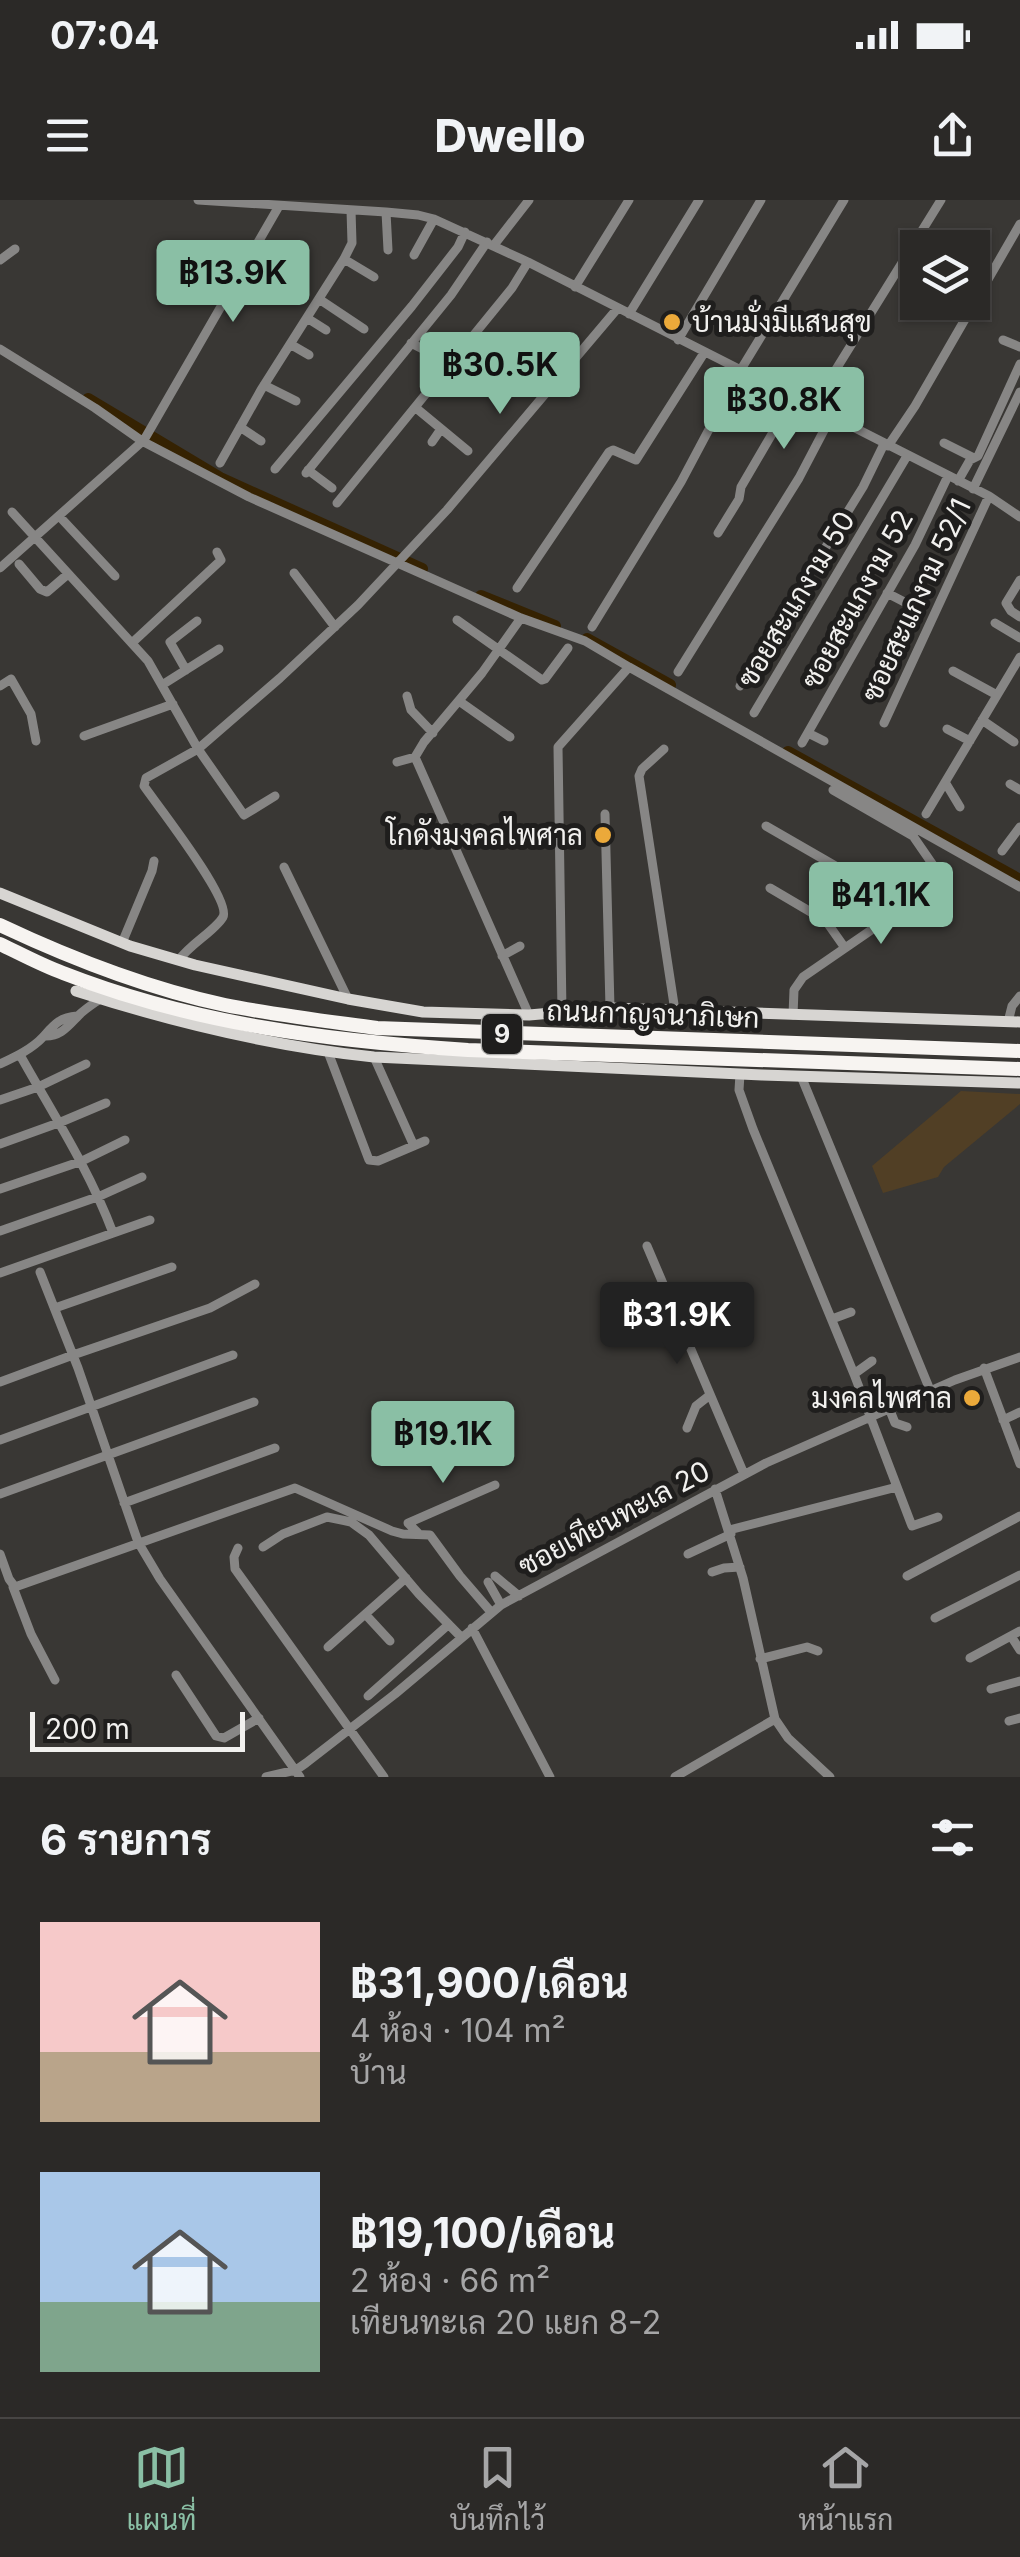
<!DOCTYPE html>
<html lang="th">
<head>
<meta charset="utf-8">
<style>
	body { margin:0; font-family:Inter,Sarabun,sans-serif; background:#373533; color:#f1f3f6; height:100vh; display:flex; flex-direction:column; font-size:38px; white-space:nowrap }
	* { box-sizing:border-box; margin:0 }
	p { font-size:32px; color:#a6a6a7 }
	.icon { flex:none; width:55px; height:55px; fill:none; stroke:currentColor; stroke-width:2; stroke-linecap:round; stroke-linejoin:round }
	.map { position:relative; height:1577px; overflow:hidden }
	.drawer { display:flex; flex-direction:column; background:#2b2927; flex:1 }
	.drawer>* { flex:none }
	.buttons { position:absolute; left:900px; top:30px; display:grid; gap:20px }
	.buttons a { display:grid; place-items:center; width:90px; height:90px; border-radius:0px; background:#2b2927; box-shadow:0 2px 8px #0004,0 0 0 2px #474544; font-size:50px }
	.scale { position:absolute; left:30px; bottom:25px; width:215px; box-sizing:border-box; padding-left:10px; border:5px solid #f2f1ef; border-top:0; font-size:28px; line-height:35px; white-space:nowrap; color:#f2f1ef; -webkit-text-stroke:8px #1f1e1d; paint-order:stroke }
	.price { position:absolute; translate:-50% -85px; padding:0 22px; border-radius:10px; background:#8abfa5; color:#111; font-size:32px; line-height:65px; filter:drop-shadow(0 2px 5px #0008) }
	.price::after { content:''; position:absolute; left:50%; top:60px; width:30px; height:22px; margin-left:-15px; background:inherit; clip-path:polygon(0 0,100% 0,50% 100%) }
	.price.on { background:#222; color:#fff }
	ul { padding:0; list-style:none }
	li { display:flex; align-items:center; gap:30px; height:250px; padding:0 40px }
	li span { display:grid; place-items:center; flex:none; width:280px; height:200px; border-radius:0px; color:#555 }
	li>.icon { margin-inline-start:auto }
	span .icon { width:120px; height:120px; fill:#fffc; stroke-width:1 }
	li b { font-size:42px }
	h2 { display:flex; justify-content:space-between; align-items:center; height:120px; padding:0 40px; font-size:42px }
	.status { display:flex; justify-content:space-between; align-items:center; height:70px; padding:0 50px; background:#2b2927; direction:ltr }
	.status svg { height:28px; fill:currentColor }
	header { display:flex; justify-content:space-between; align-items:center; height:130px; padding:0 40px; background:#2b2927; font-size:45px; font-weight:800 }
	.tabs { display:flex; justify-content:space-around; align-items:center; height:140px; border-top:2px solid #474544; background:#2b2927; font-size:28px; color:#a6a6a7 }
	.tabs a { display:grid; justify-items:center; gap:5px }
	.tabs .on { color:#8abfa5 }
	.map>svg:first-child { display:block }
	.green { fill:#513f25 }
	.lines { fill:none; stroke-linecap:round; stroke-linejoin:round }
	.river { stroke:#352202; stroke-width:12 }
	.minor { stroke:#878685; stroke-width:9 }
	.major { stroke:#d7d5d2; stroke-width:11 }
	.highway { stroke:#f7f4f1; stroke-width:14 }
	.poi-dot { fill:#eba93a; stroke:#1f1e1d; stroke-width:4 }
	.labels { text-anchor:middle; stroke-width:10; stroke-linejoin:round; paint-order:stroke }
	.shield { fill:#1f1e1d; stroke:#b3b2b0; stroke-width:2.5 }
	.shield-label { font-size:25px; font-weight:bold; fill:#f2f1ef }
	.poi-label { font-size:28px; fill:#f2f1ef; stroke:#1f1e1d; text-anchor:end }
	.street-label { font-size:28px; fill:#f2f1ef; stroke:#1f1e1d }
</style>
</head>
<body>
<div class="status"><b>07:04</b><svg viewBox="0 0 49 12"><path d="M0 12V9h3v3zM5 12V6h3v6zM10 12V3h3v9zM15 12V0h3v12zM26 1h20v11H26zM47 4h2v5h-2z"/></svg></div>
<header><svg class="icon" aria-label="menu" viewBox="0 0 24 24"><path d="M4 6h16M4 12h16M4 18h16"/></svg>Dwello<svg class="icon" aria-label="share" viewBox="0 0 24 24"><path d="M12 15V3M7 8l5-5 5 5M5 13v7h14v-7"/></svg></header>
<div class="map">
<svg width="1020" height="1577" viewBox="0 0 1020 1577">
	<rect width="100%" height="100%" fill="#393734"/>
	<path class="green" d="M961,891L1020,894V904L944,967L938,977L883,993L872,966Z"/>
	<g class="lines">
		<path class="river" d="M88,199L220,278L422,369
			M481,396L555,426
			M587,439L670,485
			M788,552L1020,680"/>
		<path class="minor" d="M198,0L386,12L418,15L434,19L528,62L989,296L1020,317
			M386,12L388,50
			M494,45L529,0
			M414,55L434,19
			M344,59L374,77
			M0,60L15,49
			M575,87L629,0
			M319,99L364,129
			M629,114L699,0
			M307,118L326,130
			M678,140L761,0
			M1003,140L1020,147
			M411,143L442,159
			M290,144L309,155
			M0,149L95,208L142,241L249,297L521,418L585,441L629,467L558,547L562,812
			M264,185L296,201
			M416,208L468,251
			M812,208L941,0
			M240,227L261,241
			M432,242L441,229
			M944,243L974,258
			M888,246L915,206L1020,24
			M220,263L261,190L344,59L352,43L351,10
			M275,269L412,106L458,47L465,32
			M308,270L332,288
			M306,273L451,95L487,42
			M958,281L970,260L978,256L1020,164
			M973,289L1020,192
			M337,303L512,88L528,62
			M12,312L148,461L198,549L244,615L275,596
			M59,316L115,376
			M718,333L739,299L741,287L793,198
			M19,364L40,389L47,392L68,374
			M0,368L144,240L279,6
			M294,373L335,427
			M1020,380L1006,403L1011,411L1020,417
			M517,388L609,252L613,250L636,260L704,153
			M887,393L914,407
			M521,418L482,473L424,542L415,557L529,815
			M457,420L542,480L545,479L568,448
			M995,423L1020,438
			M592,427L681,282L740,171L844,0
			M133,442L219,362L221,360L217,352
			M629,467L1020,687
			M186,470L170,442L197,421
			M953,471L997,495
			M678,472L799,278L831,217
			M162,485L219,449
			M0,486L11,479L31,514L36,541
			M740,486L863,287L884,244
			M407,496L411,510L433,533
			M459,501L510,537
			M754,513L907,256
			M982,520L1014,542
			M884,523L989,296
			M947,529L970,541
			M808,533L824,541
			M84,536L173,504
			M802,543L915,345L948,276
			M664,549L642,569L639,576L675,811
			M397,562L415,557
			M945,582L960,607
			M1010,584L1020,590
			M605,614L610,808
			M926,614L1020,457
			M766,626L877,690L896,713
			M1002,651L1020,627
			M284,667L348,799
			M770,688L826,721L845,748
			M122,743L152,671L154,661
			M502,756L520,746
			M179,760C190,744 215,731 223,717C232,700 157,605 144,586L146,578L198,549L280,478L358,405L447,310L617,109
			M793,815L794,790L803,777L941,682L942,678L913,636L833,590
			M1008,822L1012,806L1020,796
			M44,836C61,837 69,825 79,815C85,809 93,804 100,799
			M328,852L369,960L378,961L425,941
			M20,855C53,914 89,969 113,1033
			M374,857L414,946
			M0,864C15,857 32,849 43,837C54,825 60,817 77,816
			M740,874L739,890L753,929L854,1174L912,1326L938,1317
			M801,876L930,1190
			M0,900L38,887L86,864
			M0,944L61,922L106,903
			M0,989L82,961L125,940
			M0,1031L100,996L142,977
			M647,1046L744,1274
			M40,1072L78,1168L138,1342L160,1379L300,1577
			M0,1073L150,1020
			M55,1108L172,1067
			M832,1119L851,1112
			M984,1168L1020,1264
			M854,1174L872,1161
			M0,1182L73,1155L210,1108L255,1084
			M889,1208L895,1223L907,1227
			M1003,1220L1020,1212
			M687,1228L696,1206L710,1195
			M0,1240L233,1155
			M715,1289L743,1378L775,1519L788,1538L830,1577
			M0,1294L254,1202
			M124,1303L275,1248
			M729,1330L897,1287
			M418,1333L408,1323L495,1285
			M263,1347L283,1334L327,1317L351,1322L369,1335L419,1394L461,1437
			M238,1348L234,1357L235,1369L384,1577
			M0,1354L9,1379L15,1387L295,1288L392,1331L403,1334L430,1335L460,1376L491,1412
			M688,1354L731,1334
			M712,1372L724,1368L740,1367
			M495,1376L519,1396
			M907,1376L1020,1316
			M488,1382L501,1405
			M13,1387L31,1434L55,1480
			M366,1415L390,1441
			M935,1418L1020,1375
			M472,1428L550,1577
			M1011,1436L1020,1450
			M328,1447L406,1378
			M970,1458L1020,1431
			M760,1459L807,1447L818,1451
			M176,1475L216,1536L224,1538L259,1518
			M991,1489L1020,1481
			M368,1496L448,1425
			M1009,1521L1020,1518
			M266,1577L296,1570L306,1563L395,1494L501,1405L766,1263L955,1180L1020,1157
			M675,1577L775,1519"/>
		<path class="major" d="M0,693L130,746L195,765L348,799L423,812L529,815L610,808L1020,822
			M76,791C175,823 270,846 374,857L762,875L1020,883"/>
		<path class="highway" d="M0,725C72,759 146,788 225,805C275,815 326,821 377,828L1020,851
			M0,744C21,754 41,765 63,773C193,824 329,841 468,850L1020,869"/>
	</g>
	<g class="poi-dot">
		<circle cx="672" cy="122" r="10"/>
		<circle cx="603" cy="635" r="10"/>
		<circle cx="972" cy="1198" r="10"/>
	</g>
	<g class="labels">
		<rect class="shield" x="482" y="814" width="40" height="40" rx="8"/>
		<g class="shield-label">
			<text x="502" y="843">9</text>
		</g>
		<g class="poi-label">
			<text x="692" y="132" text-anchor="start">บ้านมั่งมีแสนสุข</text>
			<text x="583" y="645">โกดังมงคลไพศาล</text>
			<text x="952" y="1208">มงคลไพศาล</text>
		</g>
		<g class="street-label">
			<text transform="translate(796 399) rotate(-59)" y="10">ซอยสะแกงาม 50</text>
			<text transform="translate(857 399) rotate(-61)" y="10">ซอยสะแกงาม 52</text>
			<text transform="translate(916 400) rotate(-65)" y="10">ซอยสะแกงาม 52/1</text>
			<text transform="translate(653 814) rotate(2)" y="10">ถนนกาญจนาภิเษก</text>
			<text transform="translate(614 1318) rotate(-28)" y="10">ซอยเทียนทะเล 20</text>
		</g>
	</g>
</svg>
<div class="buttons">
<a><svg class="icon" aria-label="layers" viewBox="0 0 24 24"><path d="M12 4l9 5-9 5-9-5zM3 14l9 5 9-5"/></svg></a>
</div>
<div class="scale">200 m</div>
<b class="price" style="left:233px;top:125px">฿13.9K</b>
<b class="price" style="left:500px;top:217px">฿30.5K</b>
<b class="price" style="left:784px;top:252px">฿30.8K</b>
<b class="price" style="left:881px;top:747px">฿41.1K</b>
<b class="price on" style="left:677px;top:1167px">฿31.9K</b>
<b class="price" style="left:443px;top:1286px">฿19.1K</b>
</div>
<section class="drawer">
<h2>6 รายการ<svg class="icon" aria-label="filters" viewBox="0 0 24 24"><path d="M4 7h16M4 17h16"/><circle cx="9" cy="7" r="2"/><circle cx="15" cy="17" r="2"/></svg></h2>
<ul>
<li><span style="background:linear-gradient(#f6c9c9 65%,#b9a48a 0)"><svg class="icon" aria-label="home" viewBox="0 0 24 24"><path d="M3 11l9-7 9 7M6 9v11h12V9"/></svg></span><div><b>฿31,900/เดือน</b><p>4 ห้อง · 104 m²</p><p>บ้าน</p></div></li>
<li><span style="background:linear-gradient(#a9c7e8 65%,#7fa58c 0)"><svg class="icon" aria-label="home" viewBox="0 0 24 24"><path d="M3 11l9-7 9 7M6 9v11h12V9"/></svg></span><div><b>฿19,100/เดือน</b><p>2 ห้อง · 66 m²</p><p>เทียนทะเล 20 แยก 8-2</p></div></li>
</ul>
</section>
<nav class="tabs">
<a class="on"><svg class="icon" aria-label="map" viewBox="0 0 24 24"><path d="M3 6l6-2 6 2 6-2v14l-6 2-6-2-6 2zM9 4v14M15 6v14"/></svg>แผนที่</a>
<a><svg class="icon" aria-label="saved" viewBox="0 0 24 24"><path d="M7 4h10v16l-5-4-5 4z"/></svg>บันทึกไว้</a>
<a><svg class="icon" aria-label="home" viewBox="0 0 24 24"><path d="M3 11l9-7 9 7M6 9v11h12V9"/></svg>หน้าแรก</a>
</nav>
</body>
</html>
